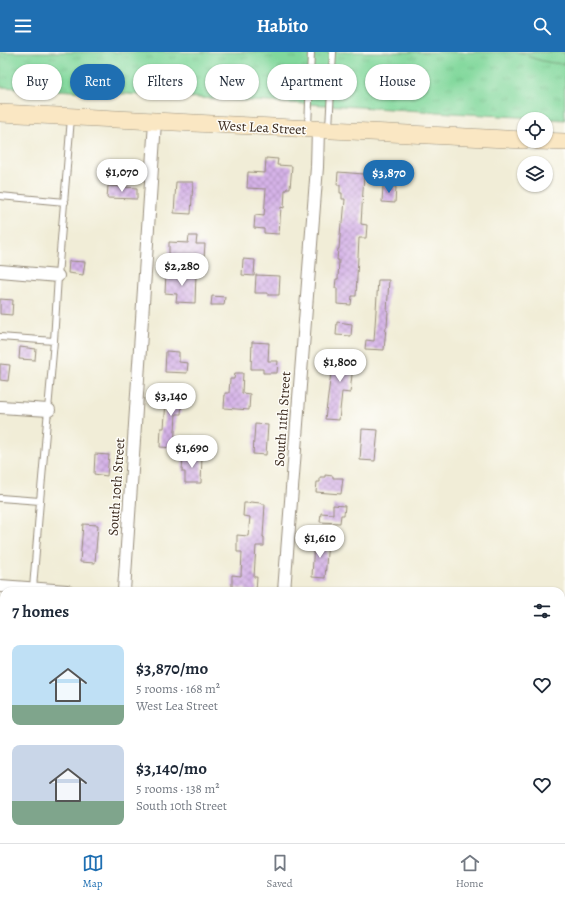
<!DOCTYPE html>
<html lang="en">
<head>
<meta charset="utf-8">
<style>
	body { margin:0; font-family:Alegreya,serif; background:#f6f6f7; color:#1f2937; height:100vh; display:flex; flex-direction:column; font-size:15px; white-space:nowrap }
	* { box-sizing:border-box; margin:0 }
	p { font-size:13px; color:#747a83 }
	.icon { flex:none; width:22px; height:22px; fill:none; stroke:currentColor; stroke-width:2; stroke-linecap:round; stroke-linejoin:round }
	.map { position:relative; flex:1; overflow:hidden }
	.panel { position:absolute; left:0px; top:535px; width:565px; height:256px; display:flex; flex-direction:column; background:#fff; border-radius:12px 12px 0 0; box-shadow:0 1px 3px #0004 }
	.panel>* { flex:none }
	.guide { position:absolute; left:12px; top:12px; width:541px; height:36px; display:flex; gap:8px }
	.fabs { position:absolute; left:517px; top:60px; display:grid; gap:8px }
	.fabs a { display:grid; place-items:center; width:36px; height:36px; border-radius:50%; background:#fff; box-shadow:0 1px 3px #0004; font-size:20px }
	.price { position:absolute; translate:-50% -34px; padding:0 9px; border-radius:14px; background:#fff; color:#222; font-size:13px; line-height:26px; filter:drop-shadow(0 1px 2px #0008) }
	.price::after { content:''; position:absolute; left:50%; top:24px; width:12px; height:9px; margin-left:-6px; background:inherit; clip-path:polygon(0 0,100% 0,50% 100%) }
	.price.active { background:#1f6fb2; color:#fff }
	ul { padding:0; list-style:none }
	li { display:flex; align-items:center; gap:12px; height:100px; padding:0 12px }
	li span { display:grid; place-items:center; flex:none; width:112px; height:80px; border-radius:8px; color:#555 }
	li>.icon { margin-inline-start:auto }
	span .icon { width:48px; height:48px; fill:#fffc; stroke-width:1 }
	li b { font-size:17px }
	h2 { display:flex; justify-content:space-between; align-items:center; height:48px; padding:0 12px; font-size:17px }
	.pill { padding:0 14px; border-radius:18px; background:#fff; box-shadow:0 1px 3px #0004; font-size:14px; line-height:36px }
	.pill.active { background:#1f6fb2; color:#fff }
	header { display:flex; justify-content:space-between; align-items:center; height:52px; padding:0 12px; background:#1f6fb2; color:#fff; font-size:18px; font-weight:700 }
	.dock { display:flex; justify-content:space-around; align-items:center; height:56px; border-top:1px solid #e0e1e3; background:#fff; font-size:11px; color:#747a83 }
	.dock a { display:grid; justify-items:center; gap:2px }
	.dock .active { color:#1f6fb2 }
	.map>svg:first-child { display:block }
	.grass { fill:url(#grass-tufts); stroke:#5e815d }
	.pitch { fill:#82d89c; stroke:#5e815d }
	.building { fill:url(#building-cross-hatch) }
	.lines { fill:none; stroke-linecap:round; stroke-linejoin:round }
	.service-casing { stroke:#968c7a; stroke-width:8 }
	.minor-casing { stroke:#968c7a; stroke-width:14 }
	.secondary-casing { stroke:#968c7a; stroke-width:18 }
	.service { stroke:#fff; stroke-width:6 }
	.minor { stroke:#fff; stroke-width:12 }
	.secondary { stroke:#fae7c3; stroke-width:17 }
	.labels { text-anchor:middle; stroke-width:3; stroke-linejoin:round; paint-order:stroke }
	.street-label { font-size:14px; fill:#3b2a1e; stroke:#fdfcf7 }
</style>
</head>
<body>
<header><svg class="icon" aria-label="menu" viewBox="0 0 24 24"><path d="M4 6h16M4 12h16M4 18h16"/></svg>Habito<svg class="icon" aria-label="search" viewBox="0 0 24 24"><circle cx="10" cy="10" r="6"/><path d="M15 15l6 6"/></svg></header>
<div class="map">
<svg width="565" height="791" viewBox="0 0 565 791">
	<defs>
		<pattern id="grass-tufts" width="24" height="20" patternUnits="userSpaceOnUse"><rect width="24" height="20" fill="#82d89c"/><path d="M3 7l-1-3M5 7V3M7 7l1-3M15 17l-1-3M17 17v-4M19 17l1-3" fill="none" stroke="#71ba86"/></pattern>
		<pattern id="building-cross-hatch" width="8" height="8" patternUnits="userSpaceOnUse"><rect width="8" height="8" fill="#d5b3e8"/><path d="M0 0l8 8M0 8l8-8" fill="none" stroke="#ae92bb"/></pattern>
	</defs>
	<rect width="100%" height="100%" fill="#fdfcf7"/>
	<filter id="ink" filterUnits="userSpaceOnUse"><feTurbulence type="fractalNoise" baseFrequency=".025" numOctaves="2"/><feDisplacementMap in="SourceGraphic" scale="8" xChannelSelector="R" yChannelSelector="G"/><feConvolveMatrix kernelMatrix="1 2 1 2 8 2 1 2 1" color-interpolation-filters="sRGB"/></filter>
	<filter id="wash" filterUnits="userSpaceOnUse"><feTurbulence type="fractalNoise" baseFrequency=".012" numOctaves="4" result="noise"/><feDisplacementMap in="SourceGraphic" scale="16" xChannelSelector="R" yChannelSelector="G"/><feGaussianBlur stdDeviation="0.9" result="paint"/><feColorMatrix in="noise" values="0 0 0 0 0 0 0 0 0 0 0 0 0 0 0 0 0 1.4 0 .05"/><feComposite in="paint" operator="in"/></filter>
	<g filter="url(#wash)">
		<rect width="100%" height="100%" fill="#f1edd7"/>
		<path class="grass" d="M0,0H565V68L342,54L0,35Z"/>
		<path class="pitch" d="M519,0H565V12C547,11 535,8 519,0Z"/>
		<g id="blocks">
			<path class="building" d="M266,106L278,107L277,113L292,114L290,136H287L286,138H285L284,156L281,155L279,182L264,181V177L254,176L255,163L264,164L266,137L247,136L248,120L265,121Z
				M338,120L364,122L361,172L367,173L366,186H359L356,244H352L351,253L337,252V236H335L336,227H338L339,208H337L338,197H339L341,171H343L345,147H342V141H340V133H337Z
				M176,130H193L191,162L174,161Z
				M108,134L137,136V147L107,146Z
				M383,134L396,135L395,151L382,150Z
				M189,184H197L196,192H205L204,206L169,203V190L188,191Z
				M243,207L255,208L254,224L242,223Z
				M69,209L85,210L83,223L68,221Z
				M166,221L196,222L195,251L176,250L177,242L165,241Z
				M256,223L280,224L279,243H268V241H255Z
				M378,228H389L387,259H388L387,275H386L384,298L365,297L366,288L374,289Z
				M212,244L225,245L224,253H211Z
				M0,247L13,248L12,263L0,262Z
				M337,270L352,272L351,284L336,283Z
				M252,290L269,291L268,309H278L277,321H263V317H251Z
				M20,295L36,297L35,308L19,307Z
				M166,299L179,300V310L188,311L187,321L165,320Z
				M330,303L363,305V314L353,313L350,341L342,340L339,368L325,367L332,313H330Z
				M0,312L10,313L8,329L0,328Z
				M235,321H243L242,341L250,342L249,358L224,356L225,341H229L230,327H234Z
				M167,336L183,338L181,362H176L174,396L160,395L161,376H164Z
				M255,372L268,373L266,403L253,402Z
				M362,377L378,378L375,409L360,408Z
				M95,402L109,403L107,424L94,422Z
				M183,403L202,404L201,431H185V420H182Z
				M325,423L333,424V426H343L341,442L316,440L317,430H320V425H325Z
				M250,450L261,451V452H265L263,485H264V494H256L254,525H257L256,539H246V537L232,536V523L241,524L242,500H237V483L248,484L250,465L243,464L244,451H249Z
				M333,453L345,454L344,463H341L340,471L320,470L321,461L333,462Z
				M83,472L98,473L95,511L80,510Z
				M314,488L328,489L325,526L312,525Z"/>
		</g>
	</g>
	<g filter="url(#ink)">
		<use href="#blocks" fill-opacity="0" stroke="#968c7a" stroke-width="1"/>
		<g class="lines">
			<g class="service-casing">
				<path id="service" d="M308,76L311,0
					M329,76L333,0
					M0,144L65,150
					M0,285L54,289L58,224L71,66
					M0,446L40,449L54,289
					M33,536L40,449"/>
			</g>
			<g class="minor-casing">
				<path id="minor" d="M0,219L58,224
					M0,355L49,358
					M0,534L67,539
					M124,539L155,70
					M284,539L317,115L318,77
					M0,637L4,645
					M0,709H4
					M105,791V787
					M264,791L265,787"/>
			</g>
			<g class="secondary-casing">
				<path id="secondary" d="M0,61L524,88
					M538,89L565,90"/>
			</g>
			<use href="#service" class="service"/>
			<use href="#minor" class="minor"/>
			<use href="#secondary" class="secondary"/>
		</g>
	</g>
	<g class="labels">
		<g class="street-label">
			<text transform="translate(262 75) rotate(3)" y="5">West Lea Street</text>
			<text transform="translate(282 367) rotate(-86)" y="5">South 11th Street</text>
			<text transform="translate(116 435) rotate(-86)" y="5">South 10th Street</text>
		</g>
	</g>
</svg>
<div class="fabs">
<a><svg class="icon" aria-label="locate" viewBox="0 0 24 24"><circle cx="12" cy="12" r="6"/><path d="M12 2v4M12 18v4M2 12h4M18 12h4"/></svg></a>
<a><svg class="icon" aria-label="layers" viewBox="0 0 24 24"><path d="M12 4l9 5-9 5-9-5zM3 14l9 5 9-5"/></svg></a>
</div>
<b class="price" style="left:122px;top:141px">$1,070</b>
<b class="price active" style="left:389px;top:142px">$3,870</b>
<b class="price" style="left:182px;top:235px">$2,280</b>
<b class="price" style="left:340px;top:331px">$1,800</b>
<b class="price" style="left:171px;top:365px">$3,140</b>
<b class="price" style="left:192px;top:417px">$1,690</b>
<b class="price" style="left:320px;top:507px">$1,610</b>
<div class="guide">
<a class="pill">Buy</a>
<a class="pill active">Rent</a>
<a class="pill">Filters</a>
<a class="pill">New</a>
<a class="pill">Apartment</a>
<a class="pill">House</a>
</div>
<section class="panel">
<h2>7 homes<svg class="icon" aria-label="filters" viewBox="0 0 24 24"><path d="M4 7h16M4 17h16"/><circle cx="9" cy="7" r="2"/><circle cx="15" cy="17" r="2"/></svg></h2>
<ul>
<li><span style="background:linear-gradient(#bfe0f5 75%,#7fa58c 0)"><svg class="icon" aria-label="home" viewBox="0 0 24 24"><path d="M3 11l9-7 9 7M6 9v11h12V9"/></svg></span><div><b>$3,870/mo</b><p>5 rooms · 168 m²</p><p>West Lea Street</p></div><svg class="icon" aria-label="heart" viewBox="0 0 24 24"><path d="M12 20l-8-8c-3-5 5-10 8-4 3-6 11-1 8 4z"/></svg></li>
<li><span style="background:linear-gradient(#c9d6e8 70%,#7fa58c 0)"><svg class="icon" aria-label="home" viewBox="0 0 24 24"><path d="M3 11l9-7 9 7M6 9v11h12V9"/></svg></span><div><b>$3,140/mo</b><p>5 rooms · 138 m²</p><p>South 10th Street</p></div><svg class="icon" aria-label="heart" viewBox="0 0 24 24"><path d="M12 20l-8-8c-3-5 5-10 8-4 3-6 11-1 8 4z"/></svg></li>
</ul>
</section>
</div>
<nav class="dock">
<a class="active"><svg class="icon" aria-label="map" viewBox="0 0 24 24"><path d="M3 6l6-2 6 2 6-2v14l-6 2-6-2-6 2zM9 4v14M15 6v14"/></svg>Map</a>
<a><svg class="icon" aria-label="saved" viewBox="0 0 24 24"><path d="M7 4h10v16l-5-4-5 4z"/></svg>Saved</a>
<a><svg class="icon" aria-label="home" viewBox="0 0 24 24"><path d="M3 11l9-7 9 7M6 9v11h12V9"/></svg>Home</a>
</nav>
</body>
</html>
